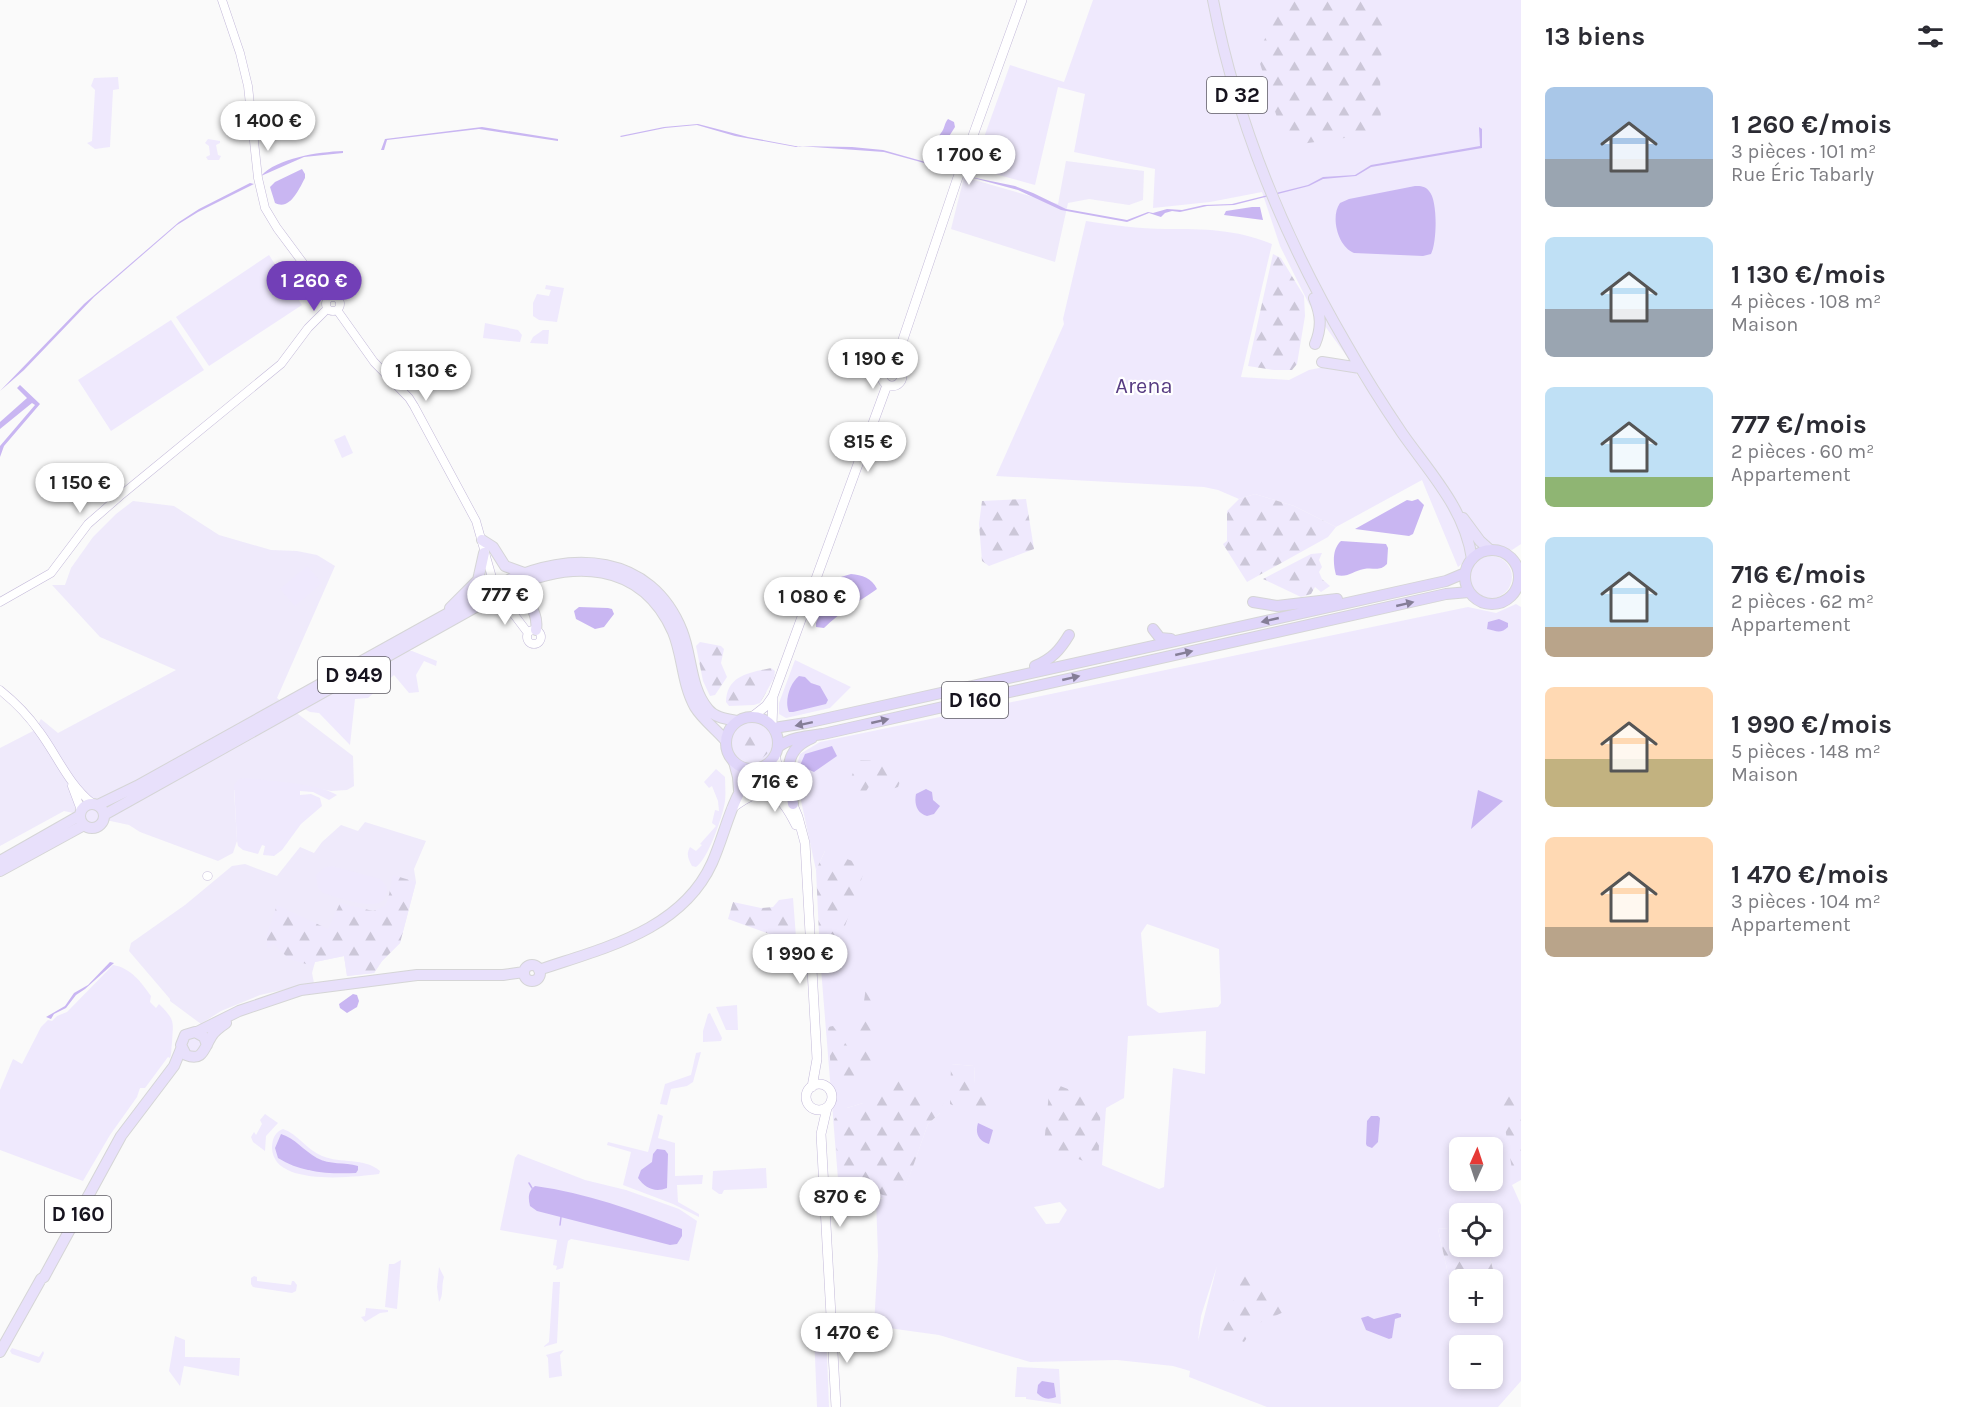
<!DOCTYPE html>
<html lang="fr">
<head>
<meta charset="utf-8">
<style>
	body { margin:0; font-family:Karla,sans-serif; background:#f7f7f7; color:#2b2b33; height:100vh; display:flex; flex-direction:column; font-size:22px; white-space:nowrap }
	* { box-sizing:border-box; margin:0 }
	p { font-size:20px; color:#7c7c81 }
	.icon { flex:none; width:33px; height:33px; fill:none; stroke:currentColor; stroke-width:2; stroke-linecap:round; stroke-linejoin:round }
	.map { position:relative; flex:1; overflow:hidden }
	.panel { display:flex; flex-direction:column; background:#fff; width:450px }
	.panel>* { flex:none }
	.needle { width:39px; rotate:3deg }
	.fabs { position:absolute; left:1449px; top:1137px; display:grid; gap:12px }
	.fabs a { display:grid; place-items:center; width:54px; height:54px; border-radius:9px; background:#fff; box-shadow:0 3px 9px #0003; font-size:30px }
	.price { position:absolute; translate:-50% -51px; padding:0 14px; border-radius:21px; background:#fff; color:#222; font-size:20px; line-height:39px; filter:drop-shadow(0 2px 3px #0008) }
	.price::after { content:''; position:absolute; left:50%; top:36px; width:18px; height:14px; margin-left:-9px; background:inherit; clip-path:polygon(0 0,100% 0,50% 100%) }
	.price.current { background:#723fb7; color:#fff }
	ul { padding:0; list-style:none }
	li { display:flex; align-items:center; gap:18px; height:150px; padding:0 24px }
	li span { display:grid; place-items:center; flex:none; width:168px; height:120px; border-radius:9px; color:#555 }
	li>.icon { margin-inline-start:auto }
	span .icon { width:72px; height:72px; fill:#fffc; stroke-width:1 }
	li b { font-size:26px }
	h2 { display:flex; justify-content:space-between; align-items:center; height:72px; padding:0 24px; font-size:26px }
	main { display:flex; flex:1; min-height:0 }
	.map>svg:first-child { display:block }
	.built { fill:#efeafb }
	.green { fill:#efe9fd; fill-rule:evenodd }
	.forest { fill:url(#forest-firs) }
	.water { fill:#c9b6f2 }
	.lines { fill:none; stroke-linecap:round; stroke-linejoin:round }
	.stream { stroke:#c9b6f2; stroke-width:1.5 }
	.tertiary-casing { stroke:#c3b9d9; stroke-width:9 }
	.secondary-casing { stroke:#c3b9d9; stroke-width:10 }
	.primary-casing { stroke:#d5d5d6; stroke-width:12 }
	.trunk-casing { stroke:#d5d5d6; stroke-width:12 }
	.tertiary { stroke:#fff; stroke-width:8 }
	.secondary { stroke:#fff; stroke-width:9 }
	.primary { stroke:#e8e0fb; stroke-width:10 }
	.trunk { stroke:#e0d6fa; stroke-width:10 }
	.oneway { fill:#857e97 }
	.labels { text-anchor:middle; stroke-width:4.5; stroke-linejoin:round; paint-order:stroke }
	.shield { fill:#fff; stroke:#5c5a62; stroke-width:1.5 }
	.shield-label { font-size:21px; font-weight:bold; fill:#16131e }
	.park-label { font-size:22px; fill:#573c82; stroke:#fff }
</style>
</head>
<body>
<main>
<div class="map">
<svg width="1521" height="1407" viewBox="0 0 1521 1407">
	<defs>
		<pattern id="forest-firs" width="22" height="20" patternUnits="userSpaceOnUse" patternTransform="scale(1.5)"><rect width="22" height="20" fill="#efe9fd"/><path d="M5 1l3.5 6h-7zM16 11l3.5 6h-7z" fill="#ccc7d8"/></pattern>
	</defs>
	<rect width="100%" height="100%" fill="#fafafa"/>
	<path class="built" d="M1066,161L1144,171L1143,200L1129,205L1089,199L1068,203L1055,262L951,229L964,177L1058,204Z
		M133,501L174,506L219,535L271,550L297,551L317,555L335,566L277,698L353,756L354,786L347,790L331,791L310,787L234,790L237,841L233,853L218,861L140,832L129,825L64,811L0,846V748L35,730L41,719L58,733L176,670L100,637L52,585H65L71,568L93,537L116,514Z
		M365,822L426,841L414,869L416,882L400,943L382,961L374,973L347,976L344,956L315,962L312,973L314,983L260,995L221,1011L201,1024L170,1001V999L129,951L131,943L185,905L232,866L245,864L277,876L300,847L314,853L322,842L341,825L358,831Z"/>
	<path class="green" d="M1093,0H1521V544L1512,550L1488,543L1458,567L1422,480L1336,527L1294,506L1255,494L1239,499L1218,490L1204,487L996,476L1064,324L1063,319L1086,221C1112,225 1139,229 1166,229C1206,229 1234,229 1272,244L1241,377L1289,380L1309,370L1324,367L1356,373L1413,458L1403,434L1309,304L1280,246L1262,192L1210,202L1153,208L1155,169L1074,152L1085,94L1058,87L1035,185L973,168L1010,65L1064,82Z
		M118,77L119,89L113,90L110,147L95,149L87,143L92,141L95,90L91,86L94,78Z
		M208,139L220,141V143L216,145L218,155L221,156L219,160H208L206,157L210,155L209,146L205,143Z
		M269,255L302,305L209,366L176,317Z
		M317,265L332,281V284L327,288L313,271V268Z
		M546,285L564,288L557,322L539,320L533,316V303L537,294L549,296L551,290L545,289Z
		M171,320L204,370L111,431L78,380Z
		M485,323L518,330L522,335L520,342L483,338Z
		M543,330H549L548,344L530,343L533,337Z
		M345,435L353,453L342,458L334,440Z
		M1470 577a21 21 0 1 1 42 0a21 21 0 1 1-42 0Z
		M307,566L322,583L295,606L280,589Z
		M1516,604L1521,607V1180L1512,1185L1521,1205V1381L1498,1407H1267L1189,1377L1190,1371L1173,1366L1117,1360L1030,1362L939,1335L874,1326L878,1256L876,1198L883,1199L838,1179L820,956L832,960L825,851L816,870L795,773L800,754L820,742L1468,607L1496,613ZM1147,924L1219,949L1221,1003L1218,1007L1159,1013L1147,1005L1141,933ZM1206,1031L1205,1074L1173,1068L1164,1187L1159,1189L1102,1165L1106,1108L1124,1098L1128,1036ZM951,1064L974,1066L975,1084ZM863,1103L940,1113L928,1124L905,1188L847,1108ZM1460,1148H1492V1180H1460ZM1060,1202L1067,1210L1059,1223L1046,1224L1034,1207ZM1460,1214H1492V1246L1487,1247L1500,1294H1493L1492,1312H1460L1459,1288L1451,1287L1438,1229L1459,1227ZM1217,1266L1198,1341L1201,1316ZM1460,1346H1492V1378H1460Z
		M406,651H412L437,661L436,666L424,661L416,675L419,692L409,693L394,675L368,698L355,699L350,745L319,713L310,712L303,708Z
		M795,660L851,687L830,708L786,718L779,714V703Z
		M729 743a22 22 0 1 1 44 0a22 22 0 1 1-44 0Z
		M716,769L725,777C725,785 726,793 725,801C723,816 708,859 696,867L692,866C688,859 686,854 690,847L696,851L702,845L700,844L716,826L712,823L715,810L719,811L718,801L712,786L709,788L704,782Z
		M246,778C269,781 319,783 337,795L329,800L313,792L300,791V795L311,794L320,798L322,806L301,824L282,850L274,856L263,855L265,846L262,845L258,854L243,850L238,846L237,841L234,785L239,779Z
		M84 816a8 8 0 1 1 16 0a8 8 0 1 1-16 0Z
		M332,866L380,879C386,884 389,889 386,896C380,914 337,897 323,893L318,888L316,875L325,867Z
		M113,965C131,968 141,982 151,996L150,1002L156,1008L159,1004C176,1021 173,1021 172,1043C171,1049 172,1052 170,1058L168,1057L145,1088H140L137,1097L110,1135L83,1181L0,1150V1090L13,1059L22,1064L41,1027L48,1020L52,1021L57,1016L67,1012Z
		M737,1005L738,1030H726L716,1007Z
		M710,1013L722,1038L721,1041L703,1042V1031L708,1014Z
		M193,1036L200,1040V1048L193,1052L189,1051L186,1040Z
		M701,1052L693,1082L687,1086L671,1089L667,1105L660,1104L665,1084L691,1075L696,1053Z
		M265,1114L278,1123L266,1136L265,1151L253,1142L251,1137L254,1132L256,1135L262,1124L260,1120Z
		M658,1114L663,1116L658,1138L675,1143V1176L703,1175L702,1184L677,1185L678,1202L699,1214V1217L673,1204L623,1185L631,1152L607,1145L608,1142L648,1152Z
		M283,1129C298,1134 307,1150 322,1156C341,1164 364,1157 380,1171L379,1174C354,1177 273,1187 272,1148C272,1139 275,1132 283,1129ZM303,1149C316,1158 330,1167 347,1165L309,1171Z
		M518,1154L585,1180L626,1190L679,1209L697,1221L689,1261L571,1239L568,1241L563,1268L556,1270L557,1266L553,1265L557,1240L500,1230L515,1158Z
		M766,1168L767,1188L724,1190L722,1194H719L712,1189L713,1171Z
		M401,1260L397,1309L385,1307L389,1264H394Z
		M439,1267L444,1277C441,1286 444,1295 439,1302L437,1287Z
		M254,1276L257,1277V1281L291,1285L292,1281H294L297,1285L296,1291L292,1293L253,1287L251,1284V1278Z
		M553,1282H560L557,1343L543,1347L549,1342Z
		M366,1308L388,1310V1312L380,1313L365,1322L361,1317L365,1316Z
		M826,1330L829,1407H817L814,1332Z
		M175,1336L185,1340V1357L240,1358L239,1376L184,1366L180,1386L169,1371Z
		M12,1348L39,1357L43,1351L44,1353L40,1362L38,1363L12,1354L10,1351Z
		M564,1350L560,1355L562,1376L549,1378L548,1358L546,1355Z
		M1017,1367L1059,1369L1061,1404L1026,1399V1397H1015Z"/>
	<path class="forest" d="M1285,0H1389L1380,66L1381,133L1286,146L1257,54Z
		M1273,254L1281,258L1304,296L1305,316L1297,364L1292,370H1274L1248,366Z
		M1255,494L1294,506L1336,527L1328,537L1247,582L1223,544L1227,541V511L1239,499Z
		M1026,499L1034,549L989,566L982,561L979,524L982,501Z
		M1322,553L1319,560L1322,567L1319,572L1322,579L1330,586L1321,592L1315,587L1311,594L1301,597L1263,579L1311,554Z
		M700,642L721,646L724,649L721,663L727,677L715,695L710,696L703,681L696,646Z
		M771,668L775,671L774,678L760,703L754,705L729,706L726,702C727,675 749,673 771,668Z
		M749,725L758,731L757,735L765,737L771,742V749C763,759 758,764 745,759L741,750L737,751L733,748C732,736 737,730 749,725Z
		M858,760L888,761L901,779L898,787L892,789L873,780L865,793L850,792L847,788Z
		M825,851L866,866L833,960L820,956L816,870Z
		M393,875L416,882L400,943L382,961L374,973L347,976L344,956L315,962L313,966L289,959L274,944L267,949V934L277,905L328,929L340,903L373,911L385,906C390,896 390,886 393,875Z
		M793,898L796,937L786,940L728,919L733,902L761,908L773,907L779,900Z
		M866,987L878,991L870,1057L875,1062L871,1070L843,1083L831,1074L828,1027L833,1026L853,1054L857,1051Z
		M951,1064L974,1066L975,1084L991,1088L989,1123L950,1104Z
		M890,1077L944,1101L940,1113L928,1124L905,1189L888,1197L839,1178L834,1119L847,1108L863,1103Z
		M1050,1082L1101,1102L1098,1167L1044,1145Z
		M1510,1090L1521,1097V1172L1513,1175L1499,1092Z
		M1459,1227L1460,1246L1487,1247L1500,1295L1493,1294L1492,1280H1460L1459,1288L1451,1287L1438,1229Z
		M1247,1265L1289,1303L1288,1310L1257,1324L1244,1342L1222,1332Z"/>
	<path class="water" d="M948,119L954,122L955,127L946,141L943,153L935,155L930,151C931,142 936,140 941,133C945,128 944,124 948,119Z
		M698,124L748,137L795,146L852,147L883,150L950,169V170L884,152L799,146L796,147L735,136L697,125L665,128L621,137L620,136L664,127Z
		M482,127L558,139V141L479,129L387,140L384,150H381L385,139Z
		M1479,127L1482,129V148L1371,167L1356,176L1323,179L1309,186L1234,205L1207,206L1180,212L1172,211L1165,213L1161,217L1149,213L1127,222L1061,210L1018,190L966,176L1015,186L1033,193L1066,209L1127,220L1148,212L1153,213L1167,209L1182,210L1204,205L1232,204L1308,185L1323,177L1355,175L1371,165L1480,146Z
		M343,151V153L304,157L261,176C277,158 318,152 343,151Z
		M302,169L305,174V178C299,189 290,211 275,203L270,187L275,182Z
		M250,183L254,184L198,212L177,225L94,297L24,370L0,391L84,304L179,222L199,209Z
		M1415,186C1421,186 1425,186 1429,191C1438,200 1437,243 1431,254L1423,256L1354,253C1338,247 1330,217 1340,203L1349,199Z
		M1252,207H1260L1263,220L1224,215L1226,211Z
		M20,385L40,404L4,446L0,457V446L35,405L32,403L0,429V422L27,398L17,388Z
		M1418,499L1424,505L1413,534L1409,536L1355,529L1407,500L1412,501Z
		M1341,541L1386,544L1388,548L1387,564C1379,572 1374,567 1364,569C1353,571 1348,578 1336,575C1333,564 1332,549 1341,541Z
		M851,574C862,575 872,578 877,589C859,602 840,612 824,628L816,627V623L834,579Z
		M579,607L608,608L612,609L614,614L604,627L595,629L576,619L574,611Z
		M1499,619L1508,623V627C1501,634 1496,631 1487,629L1488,622Z
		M799,676L805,677L811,683L820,686L828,700L826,704L793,712H789C784,701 790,683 799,676Z
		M832,746L837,756L814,772L805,768L803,770V774L798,776V770L805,754Z
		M926,789L932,792L933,800L940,806L934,814L927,816C917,813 914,804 916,794Z
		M1478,790L1503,801L1471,829Z
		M110,962L114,963L85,989L76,995L66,1008L54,1014L51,1019L46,1017L65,1006L74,993L88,985Z
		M353,994L357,995L359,1001L357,1007L347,1013L340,1008L339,1004Z
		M1371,1116H1378L1380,1118L1378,1142L1372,1148L1367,1146L1366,1144L1367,1121Z
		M978,1123L993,1130L989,1144C978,1141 975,1133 978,1123Z
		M281,1134C295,1138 304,1151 317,1158C330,1165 344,1162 358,1166V1170L356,1173C328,1174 302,1173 278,1158L275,1148Z
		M657,1149L665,1150L668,1154L667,1188C655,1193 645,1188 638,1178L641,1170L652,1162L653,1154Z
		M535,1186C586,1193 634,1210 682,1229V1236L677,1244L670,1245L537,1211L530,1206C528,1198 528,1191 535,1186Z
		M1397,1313L1401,1314V1317L1395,1319L1392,1338L1389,1339L1366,1330L1361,1318L1368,1316L1374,1319Z
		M1042,1381L1054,1383L1056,1397C1048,1400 1043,1399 1037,1393L1038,1385Z"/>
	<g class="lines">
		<path class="stream" d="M529,1183L532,1188
			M560,1225L561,1217"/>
		<g class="tertiary-casing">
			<path id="tertiary" d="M222,0L240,53L248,86L258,178L265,208L277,228L329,298
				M326 304a7 7 0 1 1 14 0a7 7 0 1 1-14 0Z
				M337,310L374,362L409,398L414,406L476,521L493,581
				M503,600L528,633
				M0,602L51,573L88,524L120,496L281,364L308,328L327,309
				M527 637a7 7 0 1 1 14 0a7 7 0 1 1-14 0Z
				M0,690C15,702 28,715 39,731C57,755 68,784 92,803
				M72,786L81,810
				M207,876H208"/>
		</g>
		<g class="secondary-casing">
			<path id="secondary" d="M882 376a10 10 0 1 1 20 0a10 10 0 1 1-20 0Z
				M894,366L957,180L1022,0
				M752,717L766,706L773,696L887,385
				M772,726L773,698
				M775,755L778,769L798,817L805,843L817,1059L812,1087
				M760,767L770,775L783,790
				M732,808C767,782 778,789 796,825
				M806 1097a13 13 0 1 1 26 0a13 13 0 1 1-26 0Z
				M827,1108L821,1134L836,1407"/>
		</g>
		<g class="primary-casing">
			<path id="primary" d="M1213,0C1236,121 1285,239 1347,345C1364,375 1383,405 1402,433C1430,473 1465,509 1472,559
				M1314,298C1321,315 1322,327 1315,344
				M1322,362L1360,368
				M1463,518L1480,541L1490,550
				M482,540L493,547L505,566L524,573
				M508,589C525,595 539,611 536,630
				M450,608L478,580L484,553
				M734,762L738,777L739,790
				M80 816a12 12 0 1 1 24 0a12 12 0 1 1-24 0Z
				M98,805L137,786L504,582C570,550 651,553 682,631C692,656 690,688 708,709C715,718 727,719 737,721
				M104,815L508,589C571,560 641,560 673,632C683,656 682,684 695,707C703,720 716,729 726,741
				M0,861L79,816
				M0,871L84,825
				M524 973a8 8 0 1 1 16 0a8 8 0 1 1-16 0Z
				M539,970C603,948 681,931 712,863C727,829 731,796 756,768
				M197,1032L239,1011L301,990L417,975H503L524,972
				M207,1045L204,1037L195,1032L185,1035L181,1045L186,1055C203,1062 204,1048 211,1037C214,1031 220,1027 226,1023
				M0,1352L41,1279L44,1277L121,1136L174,1066L181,1049"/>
		</g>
		<g class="trunk-casing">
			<path id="trunk" d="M1465 577a27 27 0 1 1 54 0a27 27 0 1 1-54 0Z
				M1253,602L1277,606L1337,599
				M1153,629L1160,638L1171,639
				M1035,666C1052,659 1060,650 1069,635
				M726 743a26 26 0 1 1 52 0a26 26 0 1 1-52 0Z
				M774,728L806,723L1446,581L1465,573
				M778,747C791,737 808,736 823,734L1446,594L1469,592
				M793,804C789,777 780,751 812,738"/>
		</g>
		<use href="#tertiary" class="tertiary"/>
		<use href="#secondary" class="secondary"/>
		<use href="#primary" class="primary"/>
		<use href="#trunk" class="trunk"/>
	</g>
	<defs><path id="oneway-solid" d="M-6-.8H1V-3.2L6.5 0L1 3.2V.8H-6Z" transform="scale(1.5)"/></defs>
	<g class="oneway">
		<use href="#oneway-solid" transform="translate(1405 604) rotate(-13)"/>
		<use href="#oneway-solid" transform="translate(1270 620) rotate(167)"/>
		<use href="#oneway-solid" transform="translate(1184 653) rotate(-13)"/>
		<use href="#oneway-solid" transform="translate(1071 678) rotate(-13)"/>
		<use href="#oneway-solid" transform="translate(880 721) rotate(-13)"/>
		<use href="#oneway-solid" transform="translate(804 724) rotate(168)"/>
	</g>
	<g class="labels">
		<g class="shield">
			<rect x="1207" y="77" width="60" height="36" rx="4.5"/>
			<rect x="318" y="657" width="72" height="36" rx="4.5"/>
			<rect x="942" y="682" width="66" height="36" rx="4.5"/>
			<rect x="45" y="1196" width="66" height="36" rx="4.5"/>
		</g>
		<g class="shield-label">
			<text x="1237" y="102">D 32</text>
			<text x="354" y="682">D 949</text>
			<text x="975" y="707">D 160</text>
			<text x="78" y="1221">D 160</text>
		</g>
		<g class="park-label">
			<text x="1144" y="393">Arena</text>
		</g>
	</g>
</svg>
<div class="fabs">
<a><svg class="needle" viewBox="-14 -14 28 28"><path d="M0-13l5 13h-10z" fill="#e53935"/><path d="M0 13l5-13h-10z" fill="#7c7c81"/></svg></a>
<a><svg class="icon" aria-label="locate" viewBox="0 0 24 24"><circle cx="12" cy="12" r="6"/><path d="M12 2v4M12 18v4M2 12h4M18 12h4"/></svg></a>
<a>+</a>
<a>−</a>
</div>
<b class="price" style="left:268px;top:152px">1 400 €</b>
<b class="price" style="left:969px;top:186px">1 700 €</b>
<b class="price current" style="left:314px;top:312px">1 260 €</b>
<b class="price" style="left:873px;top:390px">1 190 €</b>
<b class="price" style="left:426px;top:402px">1 130 €</b>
<b class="price" style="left:868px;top:473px">815 €</b>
<b class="price" style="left:80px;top:514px">1 150 €</b>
<b class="price" style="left:505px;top:626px">777 €</b>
<b class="price" style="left:812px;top:628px">1 080 €</b>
<b class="price" style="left:775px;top:813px">716 €</b>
<b class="price" style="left:800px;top:985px">1 990 €</b>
<b class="price" style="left:840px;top:1228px">870 €</b>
<b class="price" style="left:847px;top:1364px">1 470 €</b>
</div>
<section class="panel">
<h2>13 biens<svg class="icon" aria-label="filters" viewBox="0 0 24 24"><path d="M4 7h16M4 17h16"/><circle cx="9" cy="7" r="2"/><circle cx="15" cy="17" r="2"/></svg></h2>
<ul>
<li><span style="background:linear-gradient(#a9c7e8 60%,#9aa5b1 0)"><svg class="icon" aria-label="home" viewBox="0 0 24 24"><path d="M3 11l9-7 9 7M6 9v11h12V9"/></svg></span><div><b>1 260 €/mois</b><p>3 pièces · 101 m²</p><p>Rue Éric Tabarly</p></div></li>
<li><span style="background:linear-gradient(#bfe0f5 60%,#9aa5b1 0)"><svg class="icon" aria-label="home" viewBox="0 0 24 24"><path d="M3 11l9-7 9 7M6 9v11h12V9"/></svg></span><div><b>1 130 €/mois</b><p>4 pièces · 108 m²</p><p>Maison</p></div></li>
<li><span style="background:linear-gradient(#bfe0f5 75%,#8fb573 0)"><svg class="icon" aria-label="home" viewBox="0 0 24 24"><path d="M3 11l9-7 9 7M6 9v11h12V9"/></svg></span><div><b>777 €/mois</b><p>2 pièces · 60 m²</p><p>Appartement</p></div></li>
<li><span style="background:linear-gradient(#bfe0f5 75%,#b9a48a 0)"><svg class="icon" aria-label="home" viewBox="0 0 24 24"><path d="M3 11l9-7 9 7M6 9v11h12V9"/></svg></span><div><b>716 €/mois</b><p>2 pièces · 62 m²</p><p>Appartement</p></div></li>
<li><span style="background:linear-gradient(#ffd9b3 60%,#c2b280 0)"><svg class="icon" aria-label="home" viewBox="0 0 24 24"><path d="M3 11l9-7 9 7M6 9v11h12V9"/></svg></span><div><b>1 990 €/mois</b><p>5 pièces · 148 m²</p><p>Maison</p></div></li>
<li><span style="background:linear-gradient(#ffd9b3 75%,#b9a48a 0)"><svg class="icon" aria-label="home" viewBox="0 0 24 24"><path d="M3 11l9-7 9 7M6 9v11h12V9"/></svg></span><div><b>1 470 €/mois</b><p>3 pièces · 104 m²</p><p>Appartement</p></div></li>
</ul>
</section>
</main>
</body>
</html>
